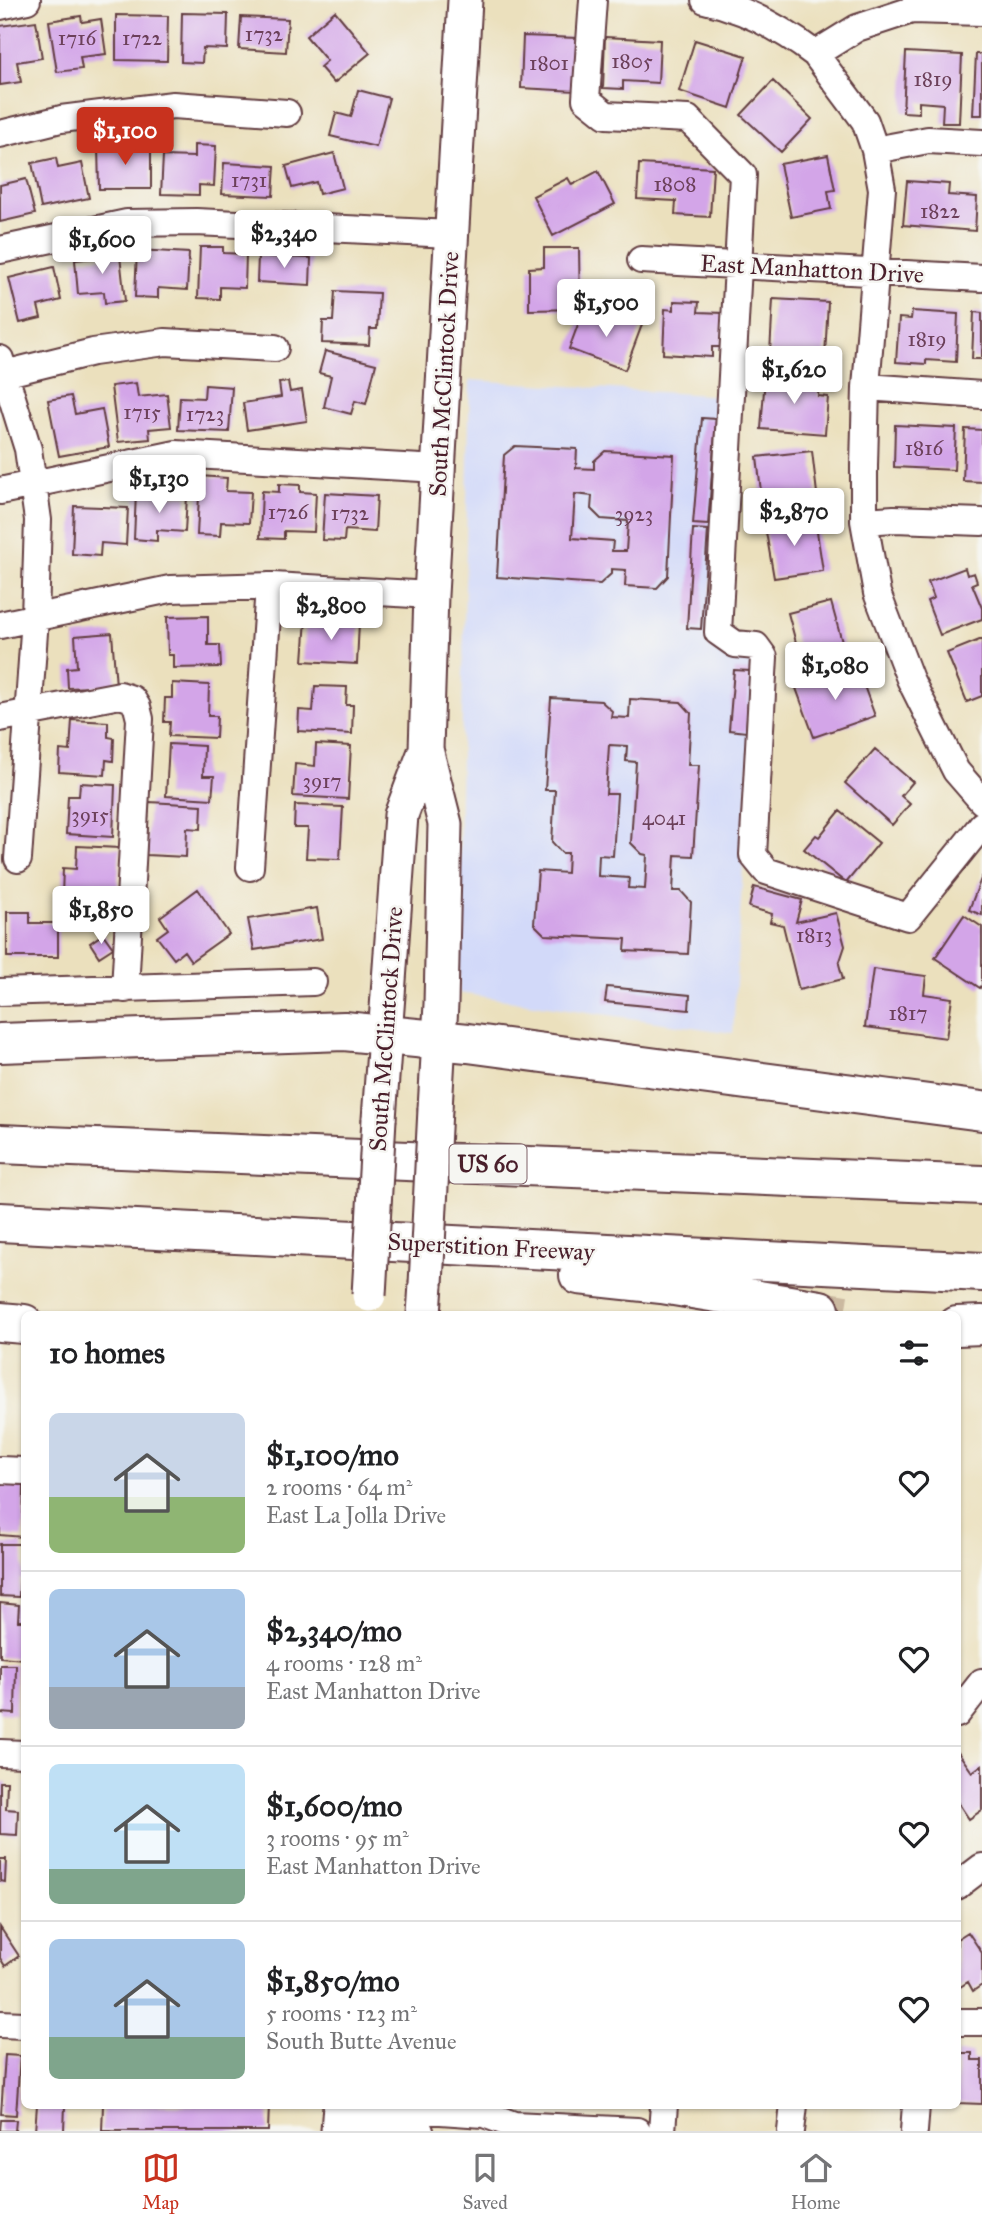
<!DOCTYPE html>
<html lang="en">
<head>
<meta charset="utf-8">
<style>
	body { margin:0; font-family:"IM FELL Great Primer",serif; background:#f6f6f6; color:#202124; height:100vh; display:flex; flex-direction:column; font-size:26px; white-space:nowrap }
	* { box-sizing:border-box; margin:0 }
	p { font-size:23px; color:#757577 }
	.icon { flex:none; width:38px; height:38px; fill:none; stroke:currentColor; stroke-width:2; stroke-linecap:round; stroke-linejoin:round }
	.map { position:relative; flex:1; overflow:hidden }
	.side { position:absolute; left:21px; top:1311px; width:940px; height:798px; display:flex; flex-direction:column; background:#fff; border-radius:10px; box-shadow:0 2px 5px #0004 }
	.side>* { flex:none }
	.price { position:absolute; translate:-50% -60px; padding:0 16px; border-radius:7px; background:#fff; color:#222; font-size:23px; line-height:46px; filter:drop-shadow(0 2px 4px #0008) }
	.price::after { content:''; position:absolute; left:50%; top:42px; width:21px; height:16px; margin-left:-10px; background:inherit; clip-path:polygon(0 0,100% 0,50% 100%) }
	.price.current { background:#c8321e; color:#fff }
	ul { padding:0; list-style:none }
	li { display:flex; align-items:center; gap:21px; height:175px; padding:0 28px }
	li+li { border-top:2px solid #e0e0e0 }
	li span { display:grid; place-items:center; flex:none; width:196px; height:140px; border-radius:10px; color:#555 }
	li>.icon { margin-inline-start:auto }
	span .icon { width:84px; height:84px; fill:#fffc; stroke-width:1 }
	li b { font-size:30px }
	h2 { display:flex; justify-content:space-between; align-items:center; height:84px; padding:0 28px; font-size:30px }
	.dock { display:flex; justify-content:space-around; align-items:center; height:98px; border-top:2px solid #e0e0e0; background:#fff; font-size:19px; color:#757577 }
	.dock a { display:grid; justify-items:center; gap:4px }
	.dock .current { color:#c8321e }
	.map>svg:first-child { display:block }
	.built { fill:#d2d9f9 }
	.building { fill:#d3a5e8; fill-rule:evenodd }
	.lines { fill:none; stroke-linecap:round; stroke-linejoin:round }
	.highway-tunnel { stroke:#cbb9a0; stroke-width:38; stroke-dasharray:38 19; stroke-linecap:butt }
	.minor-casing { stroke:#623c41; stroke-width:30 }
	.major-casing { stroke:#623c41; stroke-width:37 }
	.highway-casing { stroke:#623c41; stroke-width:42 }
	.minor { stroke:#fff; stroke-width:26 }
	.major { stroke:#fff; stroke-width:33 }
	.highway { stroke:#fff; stroke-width:38 }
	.major-bridge-casing { stroke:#623c41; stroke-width:37; stroke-linecap:butt }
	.major-bridge { stroke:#fff; stroke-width:33 }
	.labels { text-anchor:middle; stroke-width:5; stroke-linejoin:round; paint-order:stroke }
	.number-label { font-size:21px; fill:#6c405a }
	.shield { fill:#f6f6f2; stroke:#7e6067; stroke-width:2 }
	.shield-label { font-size:23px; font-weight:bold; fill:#4a1f2b }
	.street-label { font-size:24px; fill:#4a1f2b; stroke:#f6f6f2 }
</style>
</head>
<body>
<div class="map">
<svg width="982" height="2131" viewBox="0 0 982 2131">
	<rect width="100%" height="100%" fill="#f6f6f2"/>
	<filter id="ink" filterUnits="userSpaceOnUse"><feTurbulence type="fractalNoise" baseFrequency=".0143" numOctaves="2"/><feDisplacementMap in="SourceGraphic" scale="14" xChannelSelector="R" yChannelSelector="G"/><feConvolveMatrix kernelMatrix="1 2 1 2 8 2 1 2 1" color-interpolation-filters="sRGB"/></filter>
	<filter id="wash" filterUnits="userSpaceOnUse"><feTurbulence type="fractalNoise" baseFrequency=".00686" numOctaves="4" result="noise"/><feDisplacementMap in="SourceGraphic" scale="28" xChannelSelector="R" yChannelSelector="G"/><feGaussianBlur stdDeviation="1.57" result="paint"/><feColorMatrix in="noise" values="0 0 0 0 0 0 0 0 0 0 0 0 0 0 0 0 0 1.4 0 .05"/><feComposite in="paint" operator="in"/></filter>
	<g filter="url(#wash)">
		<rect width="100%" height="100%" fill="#ebe0bd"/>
		<path class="built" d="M470,380L722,396L708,645L744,650L755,664L733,1033L459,993L460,799Z"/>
		<g id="blocks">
			<path class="building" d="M335,11L370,53L334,83L320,67L327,61L306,36Z
				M182,13L228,14L227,49L203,48L202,63L181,62Z
				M116,15L168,16L167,61L116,60Z
				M81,16L82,22L101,19L106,54L80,57L82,69L57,72L49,21Z
				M241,17L288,19L286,52L239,49Z
				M36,21L42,58L17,62L21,82L0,85V26Z
				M523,36L578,38L576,91L521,88Z
				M605,37L660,40L658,83L623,81V89L603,88Z
				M695,40L746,56L730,108L679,91Z
				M906,52L962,55L959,123H942L943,104L919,102V113L903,112Z
				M976,54H982V115H973Z
				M773,81L812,119L781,152L741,115Z
				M358,90L389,98L376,147L330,136L336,113L351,117Z
				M151,145V189H99L98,146Z
				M194,145L216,146L214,186L199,185V195L161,194L163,156L194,157Z
				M334,153L343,188L319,194L316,182L292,188L286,166Z
				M828,155L835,190L828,191L831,209L791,217L780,164Z
				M56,158L58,168L82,163L89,198L41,208L32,163Z
				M224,163L275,166L273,196L222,194Z
				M639,164L713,168L710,217L675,215L676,201L637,199Z
				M598,171L615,204L553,236L533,196L568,178L572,185Z
				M26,179L35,214L0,222V185Z
				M907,181L949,184L948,195L977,197L975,231L903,225Z
				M119,247L125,301L105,303L104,292L78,294L75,260L103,257L102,249Z
				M200,247H223V253L246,254L245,288L220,287V299L198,298Z
				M544,248H579L580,309L529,310V268L544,267Z
				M137,250L189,253L187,290L158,288V298L135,297Z
				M258,256L311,258L310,285L257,282Z
				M54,267L61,300L38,306L41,318L20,323L9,278Z
				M335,291L379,293L377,329H370L369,345L322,343L323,321H333Z
				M773,299L828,302L825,356L770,353Z
				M674,301L699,302L698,312L724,313L722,347H712V357L663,354L665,309L674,310Z
				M583,311L619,324L623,315L643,322L625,370L569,349Z
				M912,311L958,314L956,362L926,360V364L896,362L899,318L911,319Z
				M974,312L982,313V359H972Z
				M325,351L376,364L366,404L355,401L351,414L324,407L331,376L319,373Z
				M765,377L819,380L818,396L828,397L825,434L761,429Z
				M288,382L290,392L302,390L307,421L247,430L243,403L281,397L279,383Z
				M136,383L138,397L167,394L171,427L149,429L150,439L118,442L111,386Z
				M205,385L232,387L229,432L178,430L180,397L204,398Z
				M71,396L75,414L102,409L109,447L59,456L48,400Z
				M702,418L716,419L708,525L693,524Z
				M895,425L956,428L954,470L894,467Z
				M965,429L982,430V482L963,481Z
				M515,446L577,449L576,468L594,469V461L605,451L674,455L668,576L657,588L625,586L626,570L611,569V574L600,584L497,577L504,455ZM575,494L592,496L591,509L601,519L628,521L626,551H612L613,541L572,538Z
				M812,451L818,502L763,509L757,457Z
				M200,476L227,478L226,491L251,492L249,523L221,522L220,536L197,535Z
				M279,484L300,485V492L316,493L314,532L284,531V539L260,538L262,491L279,492Z
				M136,493L187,496L185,532L157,530V541L134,539Z
				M325,493L377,496L375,532L345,530L344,541L322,540Z
				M74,506L128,508L126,545L101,543L100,556L72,554Z
				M815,519L823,571L774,578L765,526Z
				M693,529L708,530L701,629L687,628Z
				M965,568L967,575L974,573L977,582L972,584L982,608V619L940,635L927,601L934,598L928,582Z
				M831,602L845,653L802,665L788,613Z
				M208,616V645H220L221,667L173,668V655H168L167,617Z
				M306,619L359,622L357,664L303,661Z
				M112,633L116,686L68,688L67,668L77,667L75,636Z
				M982,639V696L967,702L947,653Z
				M857,667L875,716L814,737L796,688Z
				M734,670L750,671L746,732L729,730Z
				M172,683L209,685L208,716H217L216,738L169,736L170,722H164L165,698H172Z
				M315,686L347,687L346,705H353L352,734L298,731L299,710L313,711Z
				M551,698L601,701L612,711L611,717L629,718L630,699L681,702L691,713L688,765H699L693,856L675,855L673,891H681L691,902L688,954L625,951L626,939L545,935L534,924L538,871L567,873L568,853H562L552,842L555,790H545ZM609,745L627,746L626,761L636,762L631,843L642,854L647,855L645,889L628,888L629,878L598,876L599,855L613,856L617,794H606Z
				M72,720L108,722V737L114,738L113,761L106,760L105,775L59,772L60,750L70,751Z
				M169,744L204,746L203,776H214L212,799L166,796Z
				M316,744L351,746L348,799L293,796L295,764L315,766Z
				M875,749L913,782L901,796L910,804L892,825L845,783Z
				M80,783L115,785L113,837L66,834L68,796H79Z
				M149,802L202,805L201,829L187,828L186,857L146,855Z
				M295,805L343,807L340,859L306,858L308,828H294Z
				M840,811L879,843L846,883L804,849L816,835L819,837Z
				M77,846L120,848L117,899L62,896L63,868L76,869Z
				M982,876V915L969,910Z
				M754,887L802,900L796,922L836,913L845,946L839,964L843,979L799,990L783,925L770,922L772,914L749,907Z
				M198,889L229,934L191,961L184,951L174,959L157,937L168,929L160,917Z
				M317,908L322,939L254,950L248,919Z
				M7,912H30V923H58V957H7Z
				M964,915L982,927V985L980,988L935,958Z
				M103,934L113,948L99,957L90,943Z
				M873,969L926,976L924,994L952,998L946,1038L865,1027Z
				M607,987L690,995L689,1010L605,1002Z
				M0,1483L24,1485L23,1537L0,1535Z
				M0,1544H22L24,1579H20L19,1597L0,1596Z
				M0,1603L19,1605L18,1621H24V1659L0,1657Z
				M0,1665H16L15,1714L0,1713Z
				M957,1751L972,1772L982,1765V1810L969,1819L957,1801Z
				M0,1782H7L6,1809L18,1810L17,1835L0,1834Z
				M0,1859H6L5,1882L0,1881Z
				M0,1927L19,1956L5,1966L0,1958Z
				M968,1932L982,1953V1985L973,1991L968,1982L957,1989V1939Z
				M957,2053H972V2060H982V2104L957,2103Z
				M5,2055L20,2056L16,2115L1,2114Z
				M37,2105H65L64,2131H35Z
				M103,2105H269L268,2131H102Z
				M1,2120H16L15,2131H0Z"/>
		</g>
	</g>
	<g filter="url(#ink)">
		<use href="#blocks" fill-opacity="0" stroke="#623c41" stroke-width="2"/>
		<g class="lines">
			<path class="highway-tunnel" d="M820,1310L845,1314"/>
			<g class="minor-casing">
				<path id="minor" d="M593,0L586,99L606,115L688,119L743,175L718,632L735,644L756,646L764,657L753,855L766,871L908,917L982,825
					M705,0C746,9 781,28 815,54L857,28L912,10L982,12
					M0,6L27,0
					M815,54L865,121L875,150L882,189L866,387L864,466V521L877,593L910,679L956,771L982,801
					M0,134L61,119L173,105L287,113
					M875,150L928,140L982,143
					M0,250L127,223L196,222L451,234
					M641,260L982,278
					M0,359L28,449L38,520L35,618L18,859
					M0,375L93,352L165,342L275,348
					M866,387L982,395
					M0,491L176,454L439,469
					M864,521L894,519L982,522
					M0,625L170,589L273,586L431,595
					M0,718L120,695L132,699L137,707L140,719L125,989
					M250,867L269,586
					M0,992L313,982
					M0,1470L24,1471
					M957,1714L982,1682
					M0,1753L24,1754
					M957,1886L982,1867
					M957,2022H982
					M0,2024L24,2025
					M354,2105L484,2114L514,2125L637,2131
					M339,2128L420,2131
					M662,2131L664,2105
					M791,2131L794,2105
					M914,2131L916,2105"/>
			</g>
			<g class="major-casing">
				<path id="major" d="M435,1109L441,1004L445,824L426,749L431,595L465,0
					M379,1119L401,815L426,749
					M424,1314L426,1284
					M338,2131L340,2105"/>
			</g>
			<g class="highway-casing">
				<path id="highway" d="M0,1043L344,1031L468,1043L982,1111
					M0,1144L982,1185
					M0,1222L982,1272
					M579,1275L662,1284L820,1310
					M0,1322L24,1324
					M957,1326L982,1325"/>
			</g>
			<use href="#minor" class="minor"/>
			<use href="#major" class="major"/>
			<use href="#highway" class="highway"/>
			<g class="major-bridge-casing">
				<path id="major-bridge" d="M426,1284L435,1109
					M369,1295L379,1119"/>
			</g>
			<use href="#major-bridge" class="major-bridge"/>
		</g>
	</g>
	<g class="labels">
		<g class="number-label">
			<text x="264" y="41">1732</text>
			<text x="77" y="45">1716</text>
			<text x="142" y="45">1722</text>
			<text x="632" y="68">1805</text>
			<text x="549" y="70">1801</text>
			<text x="933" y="86">1819</text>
			<text x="249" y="187">1731</text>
			<text x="675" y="191">1808</text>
			<text x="940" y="218">1822</text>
			<text x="927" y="346">1819</text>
			<text x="142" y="419">1715</text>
			<text x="205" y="421">1723</text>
			<text x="924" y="455">1816</text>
			<text x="288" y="519">1726</text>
			<text x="350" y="520">1732</text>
			<text x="634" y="521">3923</text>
			<text x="322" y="788">3917</text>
			<text x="90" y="822">3915</text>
			<text x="664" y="825">4041</text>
			<text x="814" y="942">1813</text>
			<text x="908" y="1020">1817</text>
		</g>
		<rect class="shield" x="449.5" y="1144.5" width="77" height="39" rx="5"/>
		<g class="shield-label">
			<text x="488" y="1172">US 60</text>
		</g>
		<g class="street-label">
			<text transform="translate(812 269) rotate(3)" y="8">East Manhatton Drive</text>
			<text transform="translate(444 374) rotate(-87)" y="8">South McClintock Drive</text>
			<text transform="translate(386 1029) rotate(-86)" y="8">South McClintock Drive</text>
			<text transform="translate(491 1247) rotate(3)" y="8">Superstition Freeway</text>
		</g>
	</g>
</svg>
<b class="price current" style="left:125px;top:167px">$1,100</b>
<b class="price" style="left:284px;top:270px">$2,340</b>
<b class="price" style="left:102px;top:276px">$1,600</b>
<b class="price" style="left:606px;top:339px">$1,500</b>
<b class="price" style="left:794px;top:406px">$1,620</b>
<b class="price" style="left:159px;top:515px">$1,130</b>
<b class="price" style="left:794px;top:548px">$2,870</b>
<b class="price" style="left:331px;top:642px">$2,800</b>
<b class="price" style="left:835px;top:702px">$1,080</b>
<b class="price" style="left:101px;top:946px">$1,850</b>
<section class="side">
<h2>10 homes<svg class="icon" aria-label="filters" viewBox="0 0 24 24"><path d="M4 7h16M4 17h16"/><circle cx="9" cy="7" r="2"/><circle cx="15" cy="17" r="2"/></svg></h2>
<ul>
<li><span style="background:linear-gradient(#c9d6e8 60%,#8fb573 0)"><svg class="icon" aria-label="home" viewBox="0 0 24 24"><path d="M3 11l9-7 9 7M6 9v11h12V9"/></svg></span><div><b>$1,100/mo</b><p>2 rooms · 64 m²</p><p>East La Jolla Drive</p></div><svg class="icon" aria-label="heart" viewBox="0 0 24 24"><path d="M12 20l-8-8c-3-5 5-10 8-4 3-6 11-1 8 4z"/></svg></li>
<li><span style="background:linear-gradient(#a9c7e8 70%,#9aa5b1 0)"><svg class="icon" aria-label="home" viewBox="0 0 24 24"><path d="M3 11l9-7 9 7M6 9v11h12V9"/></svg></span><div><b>$2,340/mo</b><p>4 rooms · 128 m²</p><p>East Manhatton Drive</p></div><svg class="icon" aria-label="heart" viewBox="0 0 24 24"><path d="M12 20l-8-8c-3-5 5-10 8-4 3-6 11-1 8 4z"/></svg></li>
<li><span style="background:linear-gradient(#bfe0f5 75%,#7fa58c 0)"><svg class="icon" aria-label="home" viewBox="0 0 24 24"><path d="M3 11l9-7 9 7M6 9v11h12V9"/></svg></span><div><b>$1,600/mo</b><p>3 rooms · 95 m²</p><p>East Manhatton Drive</p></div><svg class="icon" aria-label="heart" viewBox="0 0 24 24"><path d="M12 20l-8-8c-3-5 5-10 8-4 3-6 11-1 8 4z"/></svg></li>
<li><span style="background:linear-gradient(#a9c7e8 70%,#7fa58c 0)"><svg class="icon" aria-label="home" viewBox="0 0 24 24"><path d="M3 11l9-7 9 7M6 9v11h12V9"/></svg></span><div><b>$1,850/mo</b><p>5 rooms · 123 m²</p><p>South Butte Avenue</p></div><svg class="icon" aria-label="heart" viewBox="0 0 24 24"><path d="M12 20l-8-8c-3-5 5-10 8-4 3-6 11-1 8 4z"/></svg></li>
</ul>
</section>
</div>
<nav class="dock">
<a class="current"><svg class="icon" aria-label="map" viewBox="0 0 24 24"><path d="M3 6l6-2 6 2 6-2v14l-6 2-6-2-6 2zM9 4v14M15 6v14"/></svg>Map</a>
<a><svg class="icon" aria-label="saved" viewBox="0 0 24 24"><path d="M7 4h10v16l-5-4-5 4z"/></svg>Saved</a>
<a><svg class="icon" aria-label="home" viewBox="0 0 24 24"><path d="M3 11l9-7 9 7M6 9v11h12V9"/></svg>Home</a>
</nav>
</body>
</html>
